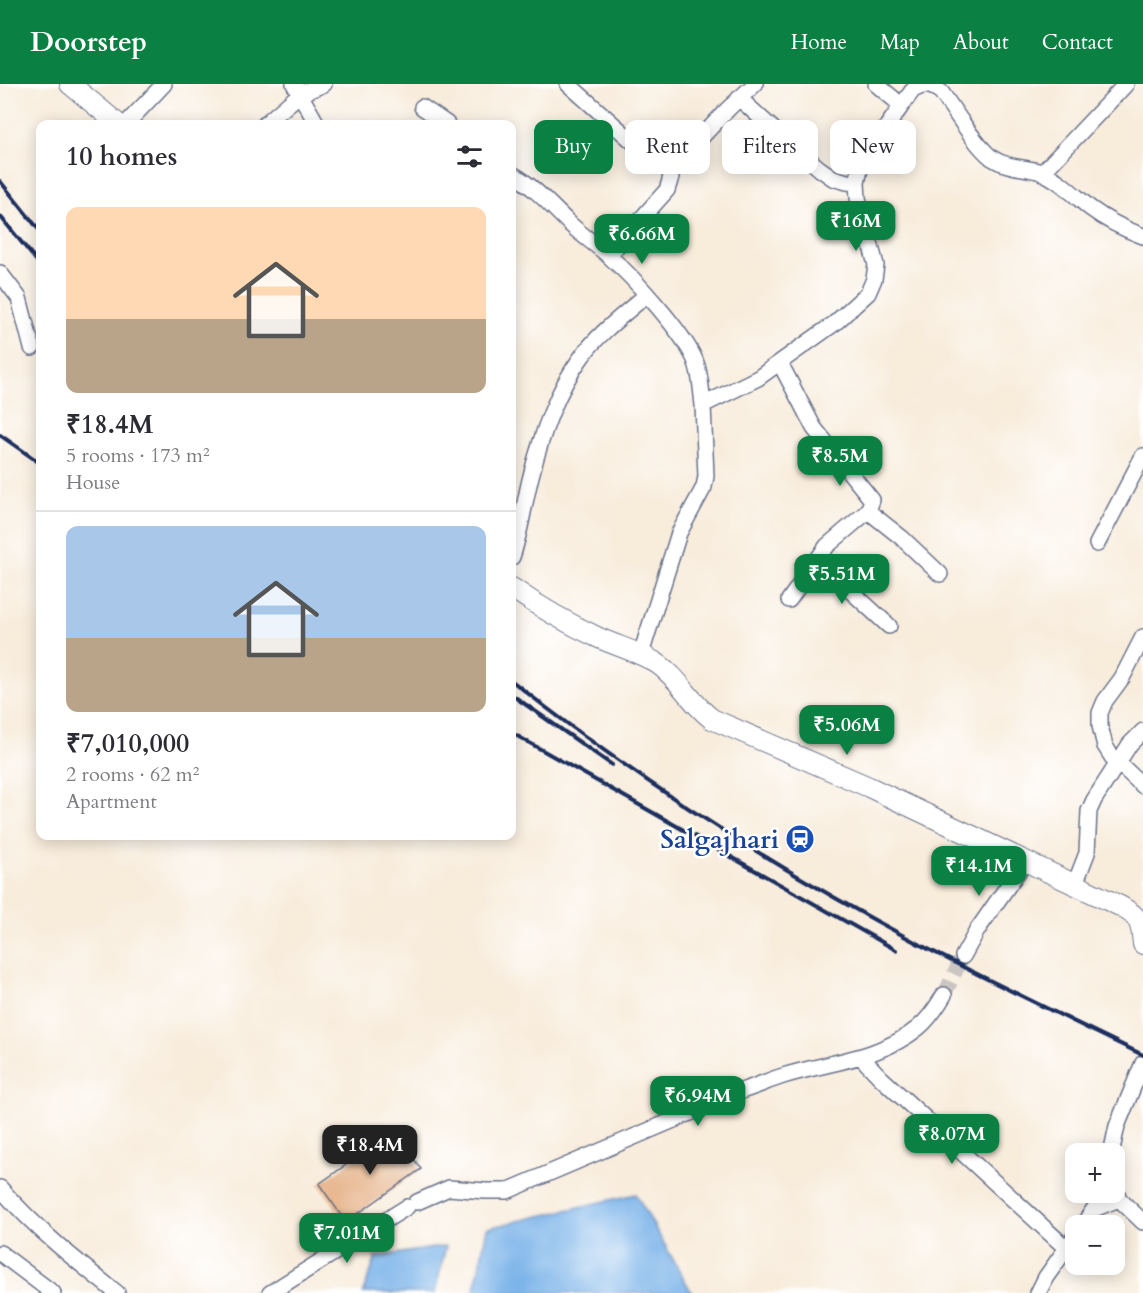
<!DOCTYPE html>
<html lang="en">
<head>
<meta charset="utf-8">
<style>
	body { margin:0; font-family:Cardo,serif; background:#f2f2f3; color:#2b2b33; height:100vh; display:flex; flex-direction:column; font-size:22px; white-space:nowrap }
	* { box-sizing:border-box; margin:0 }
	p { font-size:20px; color:#7c7c81 }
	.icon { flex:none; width:33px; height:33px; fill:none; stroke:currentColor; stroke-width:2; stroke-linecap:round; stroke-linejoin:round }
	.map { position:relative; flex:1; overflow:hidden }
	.panel { position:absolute; left:36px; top:36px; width:480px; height:720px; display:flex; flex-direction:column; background:#fff; border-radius:12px; box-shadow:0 3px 15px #0003 }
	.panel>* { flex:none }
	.hud { position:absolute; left:534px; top:36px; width:519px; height:54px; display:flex; gap:12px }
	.tools { position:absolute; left:1065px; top:1059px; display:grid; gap:12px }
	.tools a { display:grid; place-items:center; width:60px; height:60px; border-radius:12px; background:#fff; box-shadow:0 3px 15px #0003; font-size:30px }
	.price { position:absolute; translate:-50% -51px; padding:0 14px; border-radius:12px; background:#0b8043; color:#fff; font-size:20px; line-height:39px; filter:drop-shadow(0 2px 3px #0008) }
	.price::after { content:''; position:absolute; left:50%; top:36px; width:18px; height:14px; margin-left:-9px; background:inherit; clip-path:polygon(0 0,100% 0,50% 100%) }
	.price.active { background:#222; color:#fff }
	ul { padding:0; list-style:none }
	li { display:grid; align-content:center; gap:12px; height:318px; padding:0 30px }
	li+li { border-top:2px solid #e1e1e2 }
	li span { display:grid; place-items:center; height:186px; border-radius:12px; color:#555 }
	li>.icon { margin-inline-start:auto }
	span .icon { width:108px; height:108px; fill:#fffc; stroke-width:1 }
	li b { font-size:26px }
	h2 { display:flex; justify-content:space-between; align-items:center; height:72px; padding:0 30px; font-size:26px }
	.chip { padding:0 21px; border-radius:12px; background:#fff; box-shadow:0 3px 15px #0003; font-size:21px; line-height:54px }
	.chip.active { background:#0b8043; color:#fff }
	header { display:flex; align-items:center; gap:36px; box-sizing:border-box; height:84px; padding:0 30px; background:#0b8043; color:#fff }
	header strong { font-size:28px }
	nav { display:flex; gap:33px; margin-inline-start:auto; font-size:21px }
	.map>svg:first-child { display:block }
	.water { fill:#77b1e8; stroke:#4970a3; stroke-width:1.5 }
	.building { fill:#e6b48a }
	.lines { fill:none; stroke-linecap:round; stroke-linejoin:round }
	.minor-tunnel { stroke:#ccc6c2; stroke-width:15; stroke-dasharray:15 8; stroke-linecap:butt }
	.minor-casing { stroke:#68718a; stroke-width:18 }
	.major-casing { stroke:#68718a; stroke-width:22 }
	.minor { stroke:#fff; stroke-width:15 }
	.major { stroke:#fff; stroke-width:20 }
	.rail { stroke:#1b2f5e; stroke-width:4 }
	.labels { text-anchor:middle; stroke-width:5; stroke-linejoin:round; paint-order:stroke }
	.transit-label { font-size:26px; font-weight:bold; fill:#164399; stroke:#fff; text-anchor:end }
</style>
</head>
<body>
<header>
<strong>Doorstep</strong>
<nav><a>Home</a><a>Map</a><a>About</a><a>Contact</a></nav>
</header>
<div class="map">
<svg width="1143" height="1209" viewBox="0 0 1143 1209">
	<rect width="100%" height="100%" fill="#fff"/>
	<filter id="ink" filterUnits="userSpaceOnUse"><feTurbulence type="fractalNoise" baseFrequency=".0167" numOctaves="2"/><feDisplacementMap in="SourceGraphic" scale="12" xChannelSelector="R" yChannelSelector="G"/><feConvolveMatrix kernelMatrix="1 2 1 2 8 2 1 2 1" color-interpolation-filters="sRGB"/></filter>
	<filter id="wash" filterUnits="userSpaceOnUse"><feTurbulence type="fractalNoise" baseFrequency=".008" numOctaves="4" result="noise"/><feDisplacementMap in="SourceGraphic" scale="24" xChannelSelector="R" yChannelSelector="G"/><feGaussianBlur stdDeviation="1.35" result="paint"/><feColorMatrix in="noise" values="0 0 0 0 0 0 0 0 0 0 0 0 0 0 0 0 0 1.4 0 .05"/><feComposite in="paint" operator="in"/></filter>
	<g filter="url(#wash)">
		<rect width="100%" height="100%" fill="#f8ecdb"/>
		<path class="water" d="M636,1110L692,1209H474L487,1144Z
			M446,1162L435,1209H363L376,1173Z"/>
		<g id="blocks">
			<path class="building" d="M394,1047L421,1085L346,1138L319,1100Z"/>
		</g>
	</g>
	<g filter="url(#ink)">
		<use href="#blocks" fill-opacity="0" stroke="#68718a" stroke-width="1.5"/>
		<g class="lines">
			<path class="minor-tunnel" d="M944,911L963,872"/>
			<g class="minor-casing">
				<path id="minor" d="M294,0L317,40
					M568,0L649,72C659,80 664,83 677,79L728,25L755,0
					M876,0L901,21
					M739,14L773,45L820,85L833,94L847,98L857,99
					M422,23L447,40
					M126,40L164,0
					M265,40L300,10L324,0
					M1042,89L1126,0
					M512,90C534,102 552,123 571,141C583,152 598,162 610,173C634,194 683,248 695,276C701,290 701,306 703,321
					M609,171L667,106L671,93L668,82
					M0,189L19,214L32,264
					M780,279L814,344L872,416L868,427L827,462L789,516
					M868,427L902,454L940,490
					M1097,460L1143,372
					M512,473C521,446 524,419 531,392C542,350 556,307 583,271C600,248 625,230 646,211
					M817,476L889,542
					M1143,553L1122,594L1105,617L1100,629V642L1105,662L1112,673L1143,702
					M641,570L679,449L704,403L706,392L703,321L758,294L835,239L868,209L874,195L876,181L858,114L857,99L860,85L866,72L912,7C923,0 930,0 941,8C955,27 975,61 992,74C1007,84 1025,83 1041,88C1059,95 1075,112 1090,124C1106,136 1124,145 1143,152
					M1075,800L1087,769L1089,727L1094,716L1130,660L1143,647
					M963,872L978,845L1026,776
					M861,973L880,993L1066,1164
					M1111,1070L1117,1042L1143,979
					M1114,1100L1119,1115L1143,1138
					M0,1104C35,1144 75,1176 117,1209
					M417,1118L449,1104L485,1107H507L744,1006C757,1002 770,996 783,992C828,978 880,975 918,944C929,935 937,923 944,911
					M1082,1142L1094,1125L1119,1115
					M0,1169L53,1209
					M270,1209L407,1123
					M1038,1209L1046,1193L1076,1151"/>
			</g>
			<g class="major-casing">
				<path id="major" d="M70,0L118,40
					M512,504C539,523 569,540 599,554C619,563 640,568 658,580C680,595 691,620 712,635L869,703L1120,822C1140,833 1141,838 1143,860"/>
			</g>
			<use href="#minor" class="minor"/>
			<use href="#major" class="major"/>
			<path class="rail" d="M0,97L40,147
				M0,132L40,181
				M0,351L40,379
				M512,597C637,696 774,783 915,858C990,898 1067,934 1143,971
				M512,611L612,681
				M512,649L896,866"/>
		</g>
	</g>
	<defs>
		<g id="station-disc" transform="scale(1.5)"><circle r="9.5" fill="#1a4fb4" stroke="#fff"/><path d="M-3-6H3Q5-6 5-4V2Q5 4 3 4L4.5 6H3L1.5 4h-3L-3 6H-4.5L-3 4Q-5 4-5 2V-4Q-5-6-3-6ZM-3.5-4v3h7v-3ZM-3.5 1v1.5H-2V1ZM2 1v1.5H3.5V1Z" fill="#fff"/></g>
	</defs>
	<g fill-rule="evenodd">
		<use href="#station-disc" x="800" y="755"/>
	</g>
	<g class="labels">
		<g class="transit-label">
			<text x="779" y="764">Salgajhari</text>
		</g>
	</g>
</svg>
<div class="tools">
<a>+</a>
<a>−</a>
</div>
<b class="price" style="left:856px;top:168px">₹16M</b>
<b class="price" style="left:642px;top:181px">₹6.66M</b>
<b class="price" style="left:840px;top:403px">₹8.5M</b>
<b class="price" style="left:842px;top:521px">₹5.51M</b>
<b class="price" style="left:847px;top:672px">₹5.06M</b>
<b class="price" style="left:979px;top:813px">₹14.1M</b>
<b class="price" style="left:698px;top:1043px">₹6.94M</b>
<b class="price" style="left:952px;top:1081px">₹8.07M</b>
<b class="price active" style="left:370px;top:1092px">₹18.4M</b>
<b class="price" style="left:347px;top:1180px">₹7.01M</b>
<div class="hud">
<a class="chip active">Buy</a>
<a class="chip">Rent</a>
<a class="chip">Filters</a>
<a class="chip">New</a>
</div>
<section class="panel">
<h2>10 homes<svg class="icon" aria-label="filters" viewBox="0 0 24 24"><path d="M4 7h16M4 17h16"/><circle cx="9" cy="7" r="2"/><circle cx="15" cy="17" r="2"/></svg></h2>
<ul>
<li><span style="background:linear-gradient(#ffd9b3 60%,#b9a48a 0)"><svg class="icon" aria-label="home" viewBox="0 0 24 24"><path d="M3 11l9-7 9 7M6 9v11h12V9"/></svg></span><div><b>₹18.4M</b><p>5 rooms · 173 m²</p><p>House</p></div></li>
<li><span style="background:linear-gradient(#a9c7e8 60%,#b9a48a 0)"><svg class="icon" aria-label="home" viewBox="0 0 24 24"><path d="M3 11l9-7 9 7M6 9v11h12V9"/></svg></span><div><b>₹7,010,000</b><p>2 rooms · 62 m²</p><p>Apartment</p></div></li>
</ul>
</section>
</div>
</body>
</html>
